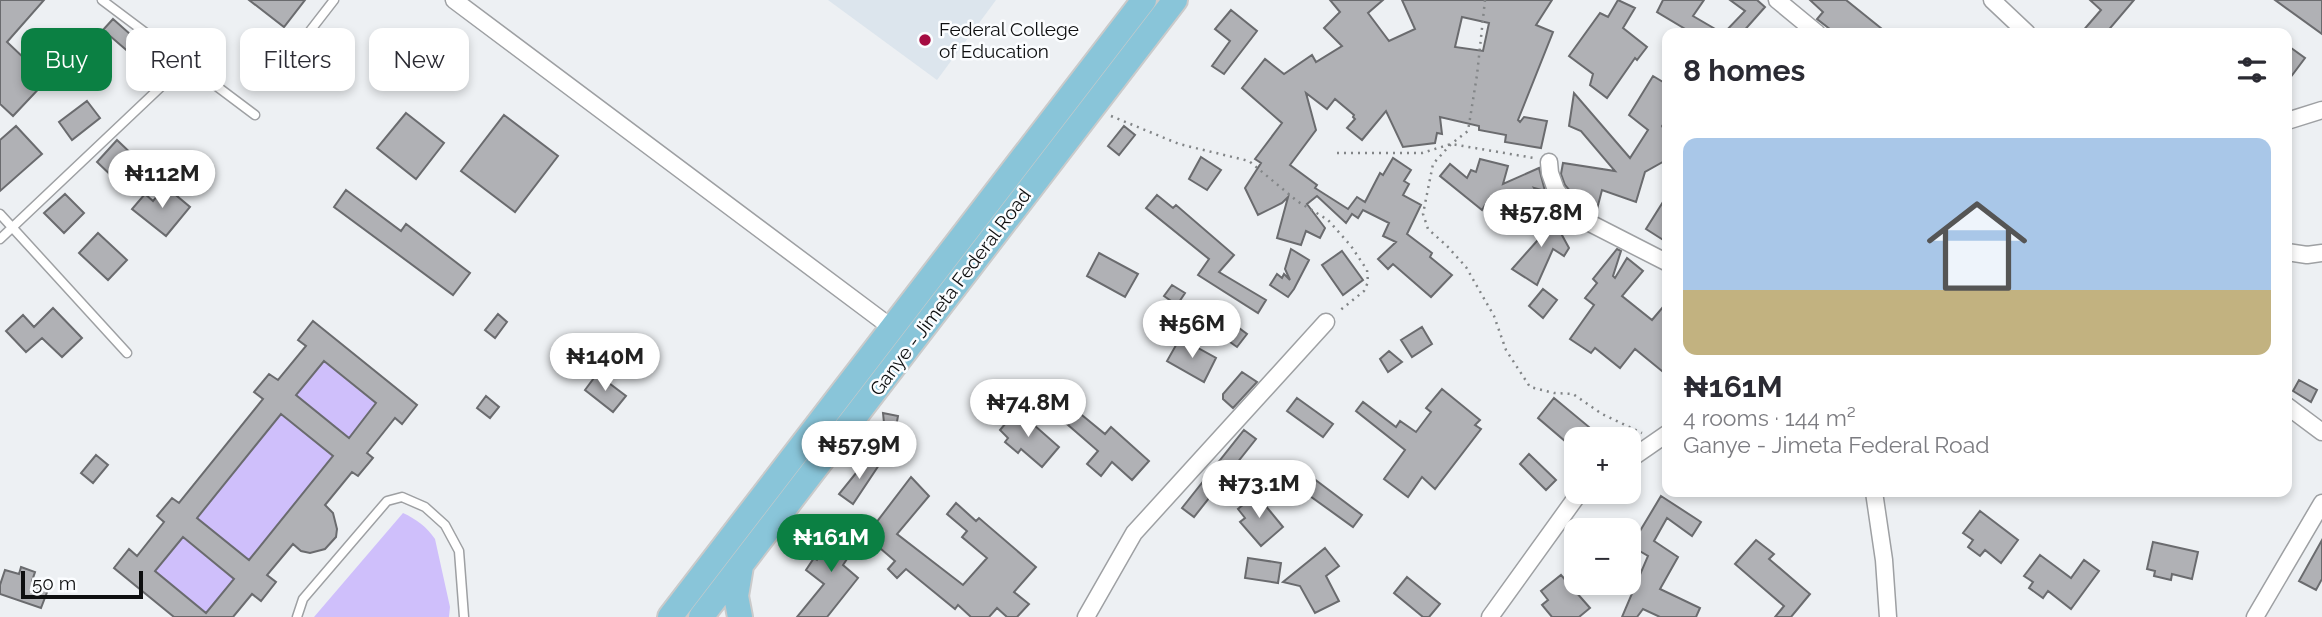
<!DOCTYPE html>
<html lang="en">
<head>
<meta charset="utf-8">
<style>
	body { margin:0; font-family:Raleway,sans-serif; background:#f7f7f7; color:#2b2b33; height:100vh; display:flex; flex-direction:column; font-size:26px; white-space:nowrap }
	* { box-sizing:border-box; margin:0 }
	p { font-size:23px; color:#7c7c81 }
	.icon { flex:none; width:38px; height:38px; fill:none; stroke:currentColor; stroke-width:2; stroke-linecap:round; stroke-linejoin:round }
	.map { position:relative; flex:1; overflow:hidden }
	.panel { position:absolute; left:1662px; top:28px; width:630px; height:469px; display:flex; flex-direction:column; background:#fff; border-radius:14px; box-shadow:0 4px 10px #0003 }
	.panel>* { flex:none }
	.hud { position:absolute; left:21px; top:28px; width:665px; height:63px; display:flex; gap:14px }
	.buttons { position:absolute; left:1564px; top:427px; display:grid; gap:14px }
	.buttons a { display:grid; place-items:center; width:77px; height:77px; border-radius:14px; background:#fff; box-shadow:0 4px 10px #0003; font-size:35px }
	.scale { position:absolute; left:21px; bottom:18px; width:122px; box-sizing:border-box; padding-left:7px; border:4px solid #0e0f10; border-top:0; font-size:19px; line-height:24px; white-space:nowrap; color:#0e0f10; -webkit-text-stroke:5px #fbfdff; paint-order:stroke }
	.price { position:absolute; translate:-50% -60px; padding:0 16px; border-radius:24px; background:#fff; color:#222; font-size:23px; line-height:46px; filter:drop-shadow(0 2px 4px #0008) }
	.price::after { content:''; position:absolute; left:50%; top:42px; width:21px; height:16px; margin-left:-10px; background:inherit; clip-path:polygon(0 0,100% 0,50% 100%) }
	.price.active { background:#0b8043; color:#fff }
	ul { padding:0; list-style:none }
	li { display:grid; align-content:center; gap:14px; height:371px; padding:0 21px }
	li+li { border-top:2px solid #e1e1e2 }
	li span { display:grid; place-items:center; height:217px; border-radius:14px; color:#555 }
	li>.icon { margin-inline-start:auto }
	span .icon { width:126px; height:126px; fill:#fffc; stroke-width:1 }
	li b { font-size:30px }
	h2 { display:flex; justify-content:space-between; align-items:center; height:84px; padding:0 21px; font-size:30px }
	.pill { padding:0 24px; border-radius:14px; background:#fff; box-shadow:0 4px 10px #0003; font-size:24px; line-height:63px }
	.pill.active { background:#0b8043; color:#fff }
	.map>svg:first-child { display:block }
	.built { fill:#dce5ed }
	.green { fill:#cfbffb }
	.building { fill:#b0b1b5; stroke:#6a6b6e; stroke-width:2; fill-rule:evenodd }
	.lines { fill:none; stroke-linecap:round; stroke-linejoin:round }
	.service-casing { stroke:#9ea0a3; stroke-width:11 }
	.minor-casing { stroke:#9ea0a3; stroke-width:19 }
	.primary-casing { stroke:#cacaca; stroke-width:28 }
	.path { stroke:#828587; stroke-width:2.5; stroke-dasharray:2 5; stroke-linecap:butt }
	.service { stroke:#fff; stroke-width:8 }
	.minor { stroke:#fff; stroke-width:16 }
	.primary { stroke:#89c5d9; stroke-width:24 }
	.poi-dot { fill:#a50c42; stroke:#fbfdff; stroke-width:2.5 }
	.labels { text-anchor:middle; stroke-width:5; stroke-linejoin:round; paint-order:stroke }
	.poi-label { font-size:19px; fill:#0e0f10; stroke:#fbfdff; text-anchor:start }
	.street-label { font-size:19px; fill:#0e0f10; stroke:#fbfdff }
</style>
</head>
<body>
<div class="map">
<svg width="2322" height="617" viewBox="0 0 2322 617">
	<rect width="100%" height="100%" fill="#edf0f3"/>
	<path class="built" d="M828,0H996L937,80Z"/>
	<path class="green" d="M324,361L376,403L349,438L296,395Z
		M281,414L333,456L249,560L197,518Z
		M403,513C416,519 427,527 435,539L450,607L449,617H314Z
		M183,537L234,579L206,613L155,571Z"/>
	<path class="building" d="M0,0H44L7,42L47,80L13,116L0,104Z
		M249,0H305L284,27Z
		M1330,0H1383L1368,13L1389,41L1415,29L1402,0H1552L1536,25L1553,32L1518,120L1520,122L1524,117L1547,121L1541,148L1505,142L1506,135L1479,130V126L1440,117L1442,134L1437,133L1435,143L1403,147L1386,111L1362,140L1347,128L1355,119L1353,117L1354,115L1335,99L1327,109L1306,93L1316,130L1290,165L1317,185L1315,188L1348,209L1357,197L1365,202L1380,173L1383,175L1393,158L1411,170L1404,181L1409,184L1403,195L1421,205L1407,234L1432,253L1430,257L1452,275L1431,297L1393,264L1388,269L1378,259L1396,242L1383,236L1389,223L1363,210L1358,218L1352,214L1346,223L1317,196L1307,204L1325,228L1320,238L1306,231L1301,245L1277,238L1288,197L1282,203L1258,215L1245,188L1261,163L1255,159L1282,123L1242,88L1265,59L1284,74L1312,55L1316,62L1342,46L1324,28L1340,12ZM1462,17L1489,23L1483,51L1455,47Z
		M1618,0L1635,8L1623,28L1647,47L1637,60L1635,58L1607,98L1590,85L1593,74L1569,56L1600,13L1608,17Z
		M1663,0H1704L1693,16L1722,33H1692L1657,12Z
		M1730,0H1757L1765,7L1742,33H1724L1745,11Z
		M1810,0H1846L1887,33H1835L1817,19L1823,12Z
		M2090,0H2134L2106,33H2081L2101,10Z
		M2275,0H2322V34Z
		M1231,10L1257,31L1224,74L1212,66L1230,41L1215,29Z
		M113,19L147,49L138,60L103,30Z
		M2287,45L2305,58L2287,82Z
		M1653,76L1668,85V118L1662,126L1668,136V159L1645,172L1636,202L1602,190L1596,213L1591,212L1583,208L1580,204L1581,200L1576,198L1565,185L1561,174L1563,163L1615,171L1581,131L1569,126L1574,93L1630,158L1648,130L1629,115Z
		M87,101L100,118L72,140L59,122Z
		M406,113L444,143L416,179L377,148Z
		M504,115L558,156L515,212L461,171Z
		M16,126L42,154L0,191V140Z
		M1124,126L1135,135L1119,155L1108,146Z
		M117,140L138,160L117,181L97,162Z
		M1201,157L1221,170L1207,190L1189,179Z
		M1480,159L1508,166L1503,184L1539,168L1545,191L1534,188L1539,196L1504,191L1519,201L1490,197L1482,210L1440,176L1450,164L1467,178L1471,170L1476,172Z
		M165,186L190,207L166,236L132,209L145,194L153,201Z
		M346,190L401,231L406,224L470,273L453,295L334,207Z
		M65,194L84,213L64,233L44,213Z
		M1668,194V243L1646,229Z
		M1157,195L1173,208L1176,205L1234,255L1219,272L1266,300L1258,313L1198,275L1209,259L1146,208Z
		M1528,207L1557,226L1569,248L1564,256L1553,249L1537,285L1512,269L1545,232L1524,212Z
		M98,233L127,260L108,280L79,253Z
		M1291,249L1309,260L1294,289L1288,297L1270,285L1277,274L1282,278L1284,274L1290,280L1285,269Z
		M1617,249L1621,251L1613,276L1615,278L1627,258L1643,271L1622,296L1652,320L1668,301V376L1635,349L1620,368L1595,348L1591,353L1570,339L1594,305L1585,298L1597,283L1593,279Z
		M1342,251L1363,280L1343,295L1322,265Z
		M1099,253L1138,274L1125,297L1087,276Z
		M1172,285L1185,293L1177,305L1164,296Z
		M1543,289L1557,300L1543,318L1529,306Z
		M53,308L82,338L62,357L42,338L26,352L6,331L23,315L34,327Z
		M498,314L507,322L495,338L485,330Z
		M1223,316L1247,334L1237,347L1213,330Z
		M313,321L417,405L402,424L395,418L367,453L373,458L358,476L352,472L325,505L333,513L337,529L336,537L325,549L310,553L301,551L293,544L267,575L276,582L261,601L252,594L233,617H174L114,568L129,549L137,556L164,522L157,516L172,498L179,503L263,399L254,392L269,374L278,380L306,346L298,340ZM324,361L376,403L349,438L296,395ZM281,414L333,456L249,560L197,518ZM183,537L234,579L206,613L155,571Z
		M1422,327L1432,344L1412,357L1401,340Z
		M1180,338L1216,358L1204,382L1167,361Z
		M1389,351L1402,362L1388,372L1380,359Z
		M1242,372L1257,382L1233,408L1223,399V394Z
		M597,374L626,396L613,412L585,390Z
		M2299,380L2317,390L2311,402L2293,391Z
		M1442,389L1480,420L1475,425L1481,429L1435,489L1422,477L1408,497L1384,479L1405,450L1356,411L1363,402L1396,427L1400,421L1416,432L1431,412L1426,408Z
		M486,396L499,407L490,418L477,408Z
		M1297,398L1333,424L1323,437L1287,411Z
		M1554,398L1589,427L1572,447L1538,418Z
		M1017,410L1059,447L1042,467L1021,449L1018,453L1005,442L1008,438L1000,430Z
		M1077,411L1105,434L1111,427L1149,461L1132,480L1112,462L1101,476L1087,464L1098,451L1067,424Z
		M883,413L898,416L894,438L884,423Z
		M1244,430L1256,439L1194,517L1182,508Z
		M1529,454L1556,480L1546,490L1520,464Z
		M96,455L108,465L93,483L81,473Z
		M869,457L879,465L853,504L839,494Z
		M1305,472L1362,515L1353,527L1296,486Z
		M911,477L929,496L897,534L963,585L987,558L962,537L967,531L947,514L956,503L976,521L979,518L1036,567L1014,592L1029,604L1017,617H1007L997,608L989,617H971L958,605L955,609L906,569L897,578L888,569L895,561L866,536Z
		M1256,494L1283,527L1261,546L1240,522L1245,518L1238,509Z
		M1661,496L1701,522L1692,536L1667,518L1654,541L1678,557L1660,589L1700,608L1696,617H1660L1643,609L1637,617H1622L1648,556L1631,546Z
		M1980,511L2018,540L2001,563L1985,550L1980,556L1968,547L1973,540L1963,533Z
		M840,521L857,536L843,552L849,556L843,565L858,578L827,617H797L824,584L806,570L814,558L817,560L833,538L829,533Z
		M1756,540L1774,554L1769,559L1810,594L1791,617H1775L1784,606L1735,564Z
		M2322,540V579L2316,590L2299,581Z
		M2153,542L2198,552L2192,579L2172,574L2171,580L2154,576L2155,571L2147,569Z
		M1325,548L1339,566L1326,576L1339,601L1315,613L1300,586L1283,582Z
		M2040,555L2071,578L2084,560L2099,571L2071,609L2048,591L2043,598L2029,588L2033,582L2024,576Z
		M1248,558L1281,563L1278,583L1245,578Z
		M21,567L35,572L32,581L49,587L41,608L0,594V585L5,570L19,574Z
		M1561,575L1590,608L1579,617H1552L1542,605L1548,600L1541,591Z
		M1407,577L1440,604L1429,617H1423L1394,593Z"/>
	<g class="lines">
		<g class="service-casing">
			<path id="service" d="M102,0L255,115
				M310,31L334,0
				M0,214L127,353
				M0,239L186,63
				M297,617L303,599L387,501L402,497L425,507L445,525L459,551L464,617"/>
		</g>
		<g class="minor-casing">
			<path id="minor" d="M454,0L892,328
				M1777,0L1817,33
				M1992,0L2027,33
				M2287,121L2322,110
				M1549,162L1550,173L1556,190L1576,216L1668,263
				M2287,252L2307,255L2322,253
				M2287,406L2322,432
				M1629,460L1668,433
				M1874,492L1884,560L1888,617
				M1086,617L1134,533L1326,322
				M1490,617L1580,492
				M2255,617L2322,503"/>
		</g>
		<g class="primary-casing">
			<path id="primary" d="M670,617L1144,0
				M701,617L1175,0
				M740,617L736,596L741,566"/>
		</g>
		<path class="path" d="M1485,0L1477,75L1468,131L1451,144L1433,164L1423,214L1428,229L1447,246L1466,267L1494,316L1506,350L1530,387L1554,393L1573,394L1602,414L1642,433
			M1111,116L1179,144L1249,161L1297,201L1328,220L1351,246L1367,270L1368,282L1364,291L1338,312
			M1337,153H1422L1451,144L1534,158"/>
		<use href="#service" class="service"/>
		<use href="#minor" class="minor"/>
		<use href="#primary" class="primary"/>
	</g>
	<circle class="poi-dot" cx="925" cy="40" r="7"/>
	<g class="labels">
		<g class="poi-label">
			<text x="939" y="36">Federal College<tspan x="939" dy="22">of Education</tspan></text>
		</g>
		<g class="street-label">
			<text transform="translate(950 292) rotate(-53)" y="7">Ganye - Jimeta Federal Road</text>
		</g>
	</g>
</svg>
<div class="buttons">
<a>+</a>
<a>−</a>
</div>
<div class="scale">50 m</div>
<b class="price" style="left:162px;top:210px">₦112M</b>
<b class="price" style="left:1541px;top:249px">₦57.8M</b>
<b class="price" style="left:1192px;top:360px">₦56M</b>
<b class="price" style="left:605px;top:393px">₦140M</b>
<b class="price" style="left:1028px;top:439px">₦74.8M</b>
<b class="price" style="left:859px;top:481px">₦57.9M</b>
<b class="price" style="left:1259px;top:520px">₦73.1M</b>
<b class="price active" style="left:831px;top:574px">₦161M</b>
<div class="hud">
<a class="pill active">Buy</a>
<a class="pill">Rent</a>
<a class="pill">Filters</a>
<a class="pill">New</a>
</div>
<section class="panel">
<h2>8 homes<svg class="icon" aria-label="filters" viewBox="0 0 24 24"><path d="M4 7h16M4 17h16"/><circle cx="9" cy="7" r="2"/><circle cx="15" cy="17" r="2"/></svg></h2>
<ul>
<li><span style="background:linear-gradient(#a9c7e8 70%,#c2b280 0)"><svg class="icon" aria-label="home" viewBox="0 0 24 24"><path d="M3 11l9-7 9 7M6 9v11h12V9"/></svg></span><div><b>₦161M</b><p>4 rooms · 144 m²</p><p>Ganye - Jimeta Federal Road</p></div></li>
</ul>
</section>
</div>
</body>
</html>
